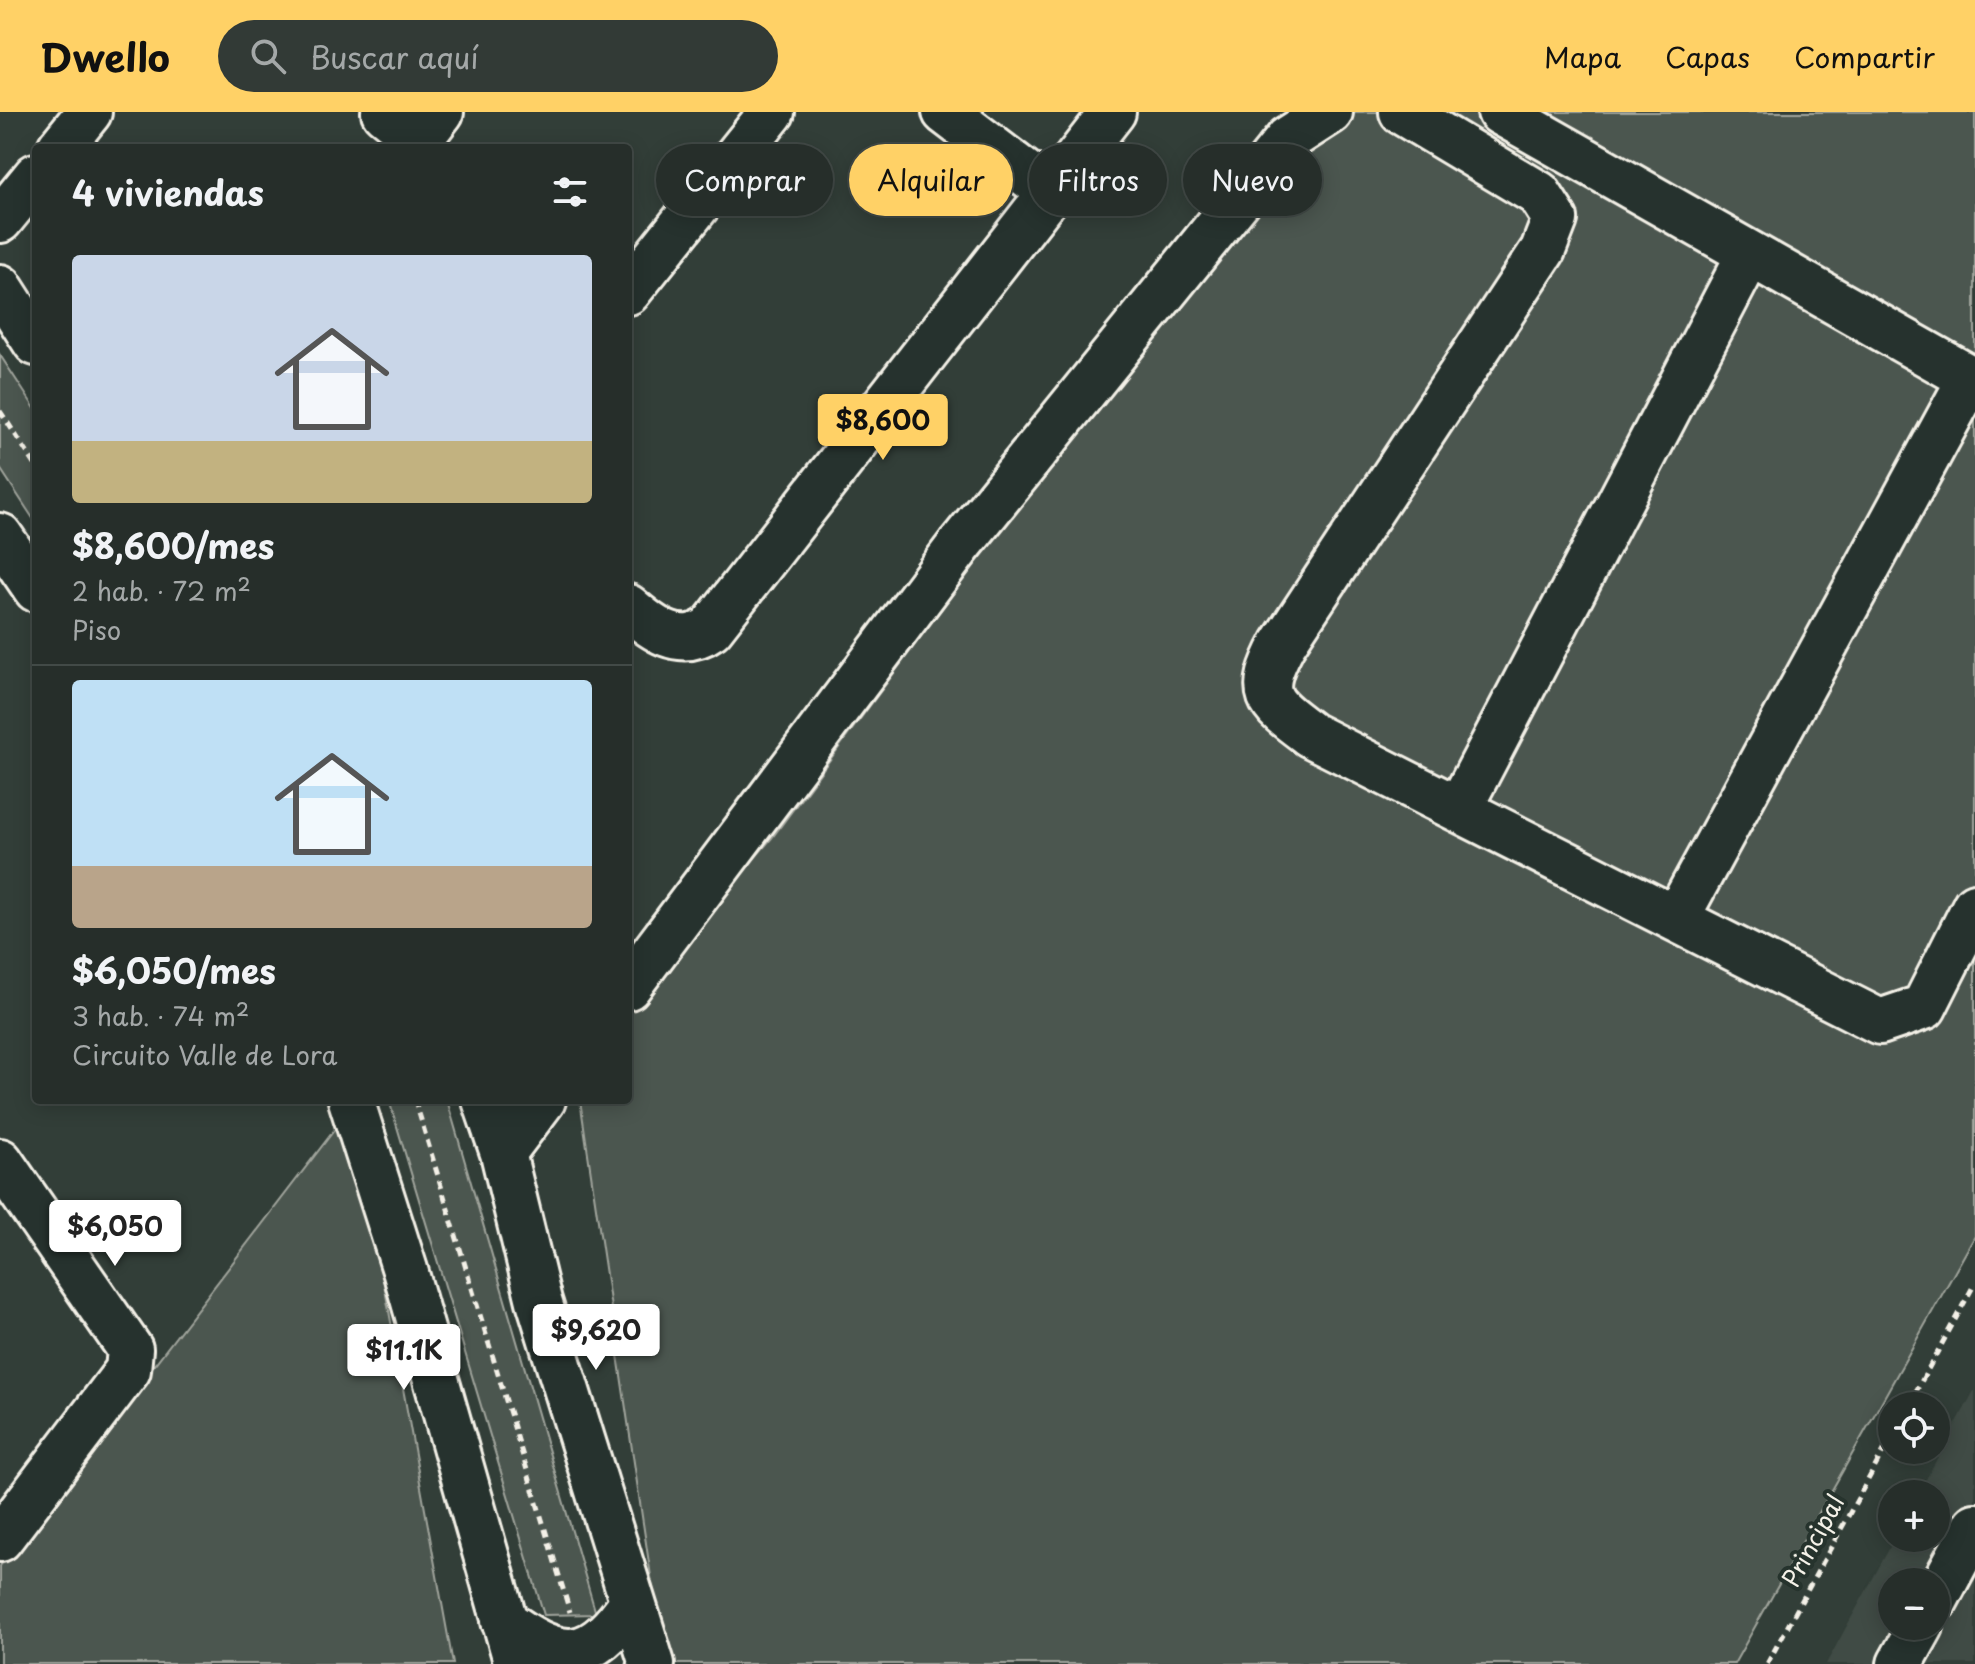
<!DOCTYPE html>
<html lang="es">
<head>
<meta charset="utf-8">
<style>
	body { margin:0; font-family:"Playpen Sans",sans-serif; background:#323a36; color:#f1f3f6; height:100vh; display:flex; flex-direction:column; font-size:30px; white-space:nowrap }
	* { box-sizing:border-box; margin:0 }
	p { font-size:26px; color:#a4a8a8 }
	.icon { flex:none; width:44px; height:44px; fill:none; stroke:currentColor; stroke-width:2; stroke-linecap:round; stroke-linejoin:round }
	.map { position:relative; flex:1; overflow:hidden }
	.panel { position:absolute; left:32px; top:32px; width:600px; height:960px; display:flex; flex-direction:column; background:#262e2a; border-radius:8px; box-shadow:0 4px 20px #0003,0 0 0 2px #424a47 }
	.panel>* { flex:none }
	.banner { position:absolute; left:656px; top:32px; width:760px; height:72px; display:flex; gap:16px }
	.fabs { position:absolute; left:1878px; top:1280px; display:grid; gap:16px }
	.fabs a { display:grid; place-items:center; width:72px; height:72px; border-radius:50%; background:#262e2a; box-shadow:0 4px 20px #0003,0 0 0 2px #424a47; font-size:40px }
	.price { position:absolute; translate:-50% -68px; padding:0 18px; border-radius:8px; background:#fff; color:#222; font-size:26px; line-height:52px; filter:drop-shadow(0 2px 4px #0008) }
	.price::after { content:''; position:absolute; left:50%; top:48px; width:24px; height:18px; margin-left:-12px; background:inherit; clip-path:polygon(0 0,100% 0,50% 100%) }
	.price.current { background:#ffd166; color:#111 }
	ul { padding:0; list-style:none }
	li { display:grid; align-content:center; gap:16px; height:424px; padding:0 40px }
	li+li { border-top:2px solid #424a47 }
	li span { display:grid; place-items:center; height:248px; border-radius:8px; color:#555 }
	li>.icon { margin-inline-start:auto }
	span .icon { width:144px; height:144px; fill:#fffc; stroke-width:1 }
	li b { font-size:34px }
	h2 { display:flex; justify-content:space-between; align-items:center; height:96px; padding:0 40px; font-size:34px }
	.pill { padding:0 28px; border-radius:36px; background:#262e2a; box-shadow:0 4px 20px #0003,0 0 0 2px #424a47; font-size:28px; line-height:72px }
	.pill.current { background:#ffd166; color:#111 }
	header { display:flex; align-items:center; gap:48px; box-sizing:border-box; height:112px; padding:0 40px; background:#ffd166; color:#111 }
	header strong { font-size:38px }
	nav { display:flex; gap:44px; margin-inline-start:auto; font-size:28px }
	.search { width:560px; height:72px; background:#323a36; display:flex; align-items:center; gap:20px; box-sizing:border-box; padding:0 28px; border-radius:44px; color:#a4a8a8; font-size:30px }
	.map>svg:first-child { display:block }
	.built { fill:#404b44; fill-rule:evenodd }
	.green { fill:#4c564f; stroke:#a0a49c; stroke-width:2 }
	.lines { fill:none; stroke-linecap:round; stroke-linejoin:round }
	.minor-casing { stroke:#f4f1e8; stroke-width:50 }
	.path { stroke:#f4f1e8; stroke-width:5; stroke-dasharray:8 6; stroke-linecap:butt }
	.minor { stroke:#26332d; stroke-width:44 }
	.labels { text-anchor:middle; stroke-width:8; stroke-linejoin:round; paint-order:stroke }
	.street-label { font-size:24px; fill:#f4f1e8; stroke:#26332d }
</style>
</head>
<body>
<header>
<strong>Dwello</strong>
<div class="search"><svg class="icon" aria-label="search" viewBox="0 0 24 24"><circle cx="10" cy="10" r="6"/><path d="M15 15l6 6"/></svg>Buscar aquí</div>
<nav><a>Mapa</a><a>Capas</a><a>Compartir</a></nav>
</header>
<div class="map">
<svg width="1975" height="1552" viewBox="0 0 1975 1552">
	<rect width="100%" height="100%" fill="#323e38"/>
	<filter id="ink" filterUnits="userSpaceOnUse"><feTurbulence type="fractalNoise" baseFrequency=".0125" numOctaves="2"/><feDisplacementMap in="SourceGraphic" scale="16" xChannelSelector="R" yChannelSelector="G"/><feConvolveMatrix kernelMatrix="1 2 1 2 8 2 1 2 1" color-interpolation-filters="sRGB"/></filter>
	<g filter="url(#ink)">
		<path class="built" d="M1975,1277V1552H1826L1895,1426H1936V1382H1918ZM1892,1470H1936V1514H1892Z"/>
		<path class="green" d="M1309,0H1975V1124L1734,1552H664L580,988H628V894L772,726Z
			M0,243L36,298V411L0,356Z
			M389,988H447L596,1502L544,1503Z
			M352,995L453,1552H0V1454Z"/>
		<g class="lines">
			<g class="minor-casing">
				<path id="minor" d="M384,0L419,28
					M945,0L1050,80
					M1402,0L1539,82L1555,107L1543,138L1283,532C1255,584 1268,591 1311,623L1880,910L1924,895L1975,794
					M1500,0L1975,269
					M60,36L89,0
					M413,36L441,0
					M0,108L36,64
					M0,175L36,231
					M628,180L772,0
					M0,424L36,477
					M628,495C653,517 680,538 711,516L1113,0
					M1459,697L1749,143
					M1676,807L1970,267
					M628,875L959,434L1288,27L1330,0
					M351,988L405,1158L517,1552
					M485,988L503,1041L539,1189L652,1552
					M503,1041L543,988
					M0,1049L130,1237L128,1258L0,1427
					M1936,1487L1975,1414
					M504,1509C561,1551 590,1552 631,1492
					M1900,1552L1921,1514"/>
			</g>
			<path class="path" d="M0,299L36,354
				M415,988L570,1500
				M1908,1294L1975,1171
				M1767,1552L1892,1324"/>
			<use href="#minor" class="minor"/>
		</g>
	</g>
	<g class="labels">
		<g class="street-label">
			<text transform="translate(1814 1429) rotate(-61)" y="8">Principal</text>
		</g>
	</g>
</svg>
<div class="fabs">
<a><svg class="icon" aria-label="locate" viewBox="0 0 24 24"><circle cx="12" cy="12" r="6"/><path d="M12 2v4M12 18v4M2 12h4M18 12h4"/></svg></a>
<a>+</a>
<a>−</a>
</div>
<b class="price current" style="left:883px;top:350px">$8,600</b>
<b class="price" style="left:115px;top:1156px">$6,050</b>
<b class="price" style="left:596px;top:1260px">$9,620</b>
<b class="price" style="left:404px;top:1280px">$11.1K</b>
<div class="banner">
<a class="pill">Comprar</a>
<a class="pill current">Alquilar</a>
<a class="pill">Filtros</a>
<a class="pill">Nuevo</a>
</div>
<section class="panel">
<h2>4 viviendas<svg class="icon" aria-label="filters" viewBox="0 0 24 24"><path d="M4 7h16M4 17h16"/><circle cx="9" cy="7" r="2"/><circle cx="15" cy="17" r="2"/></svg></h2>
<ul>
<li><span style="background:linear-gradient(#c9d6e8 75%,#c2b280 0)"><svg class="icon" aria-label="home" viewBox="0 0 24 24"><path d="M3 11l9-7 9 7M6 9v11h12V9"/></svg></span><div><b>$8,600/mes</b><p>2 hab. · 72 m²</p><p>Piso</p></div></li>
<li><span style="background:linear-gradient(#bfe0f5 75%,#b9a48a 0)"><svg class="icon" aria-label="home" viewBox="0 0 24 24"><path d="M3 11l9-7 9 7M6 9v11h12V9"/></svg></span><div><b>$6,050/mes</b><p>3 hab. · 74 m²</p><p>Circuito Valle de Lora</p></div></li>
</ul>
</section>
</div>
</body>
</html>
